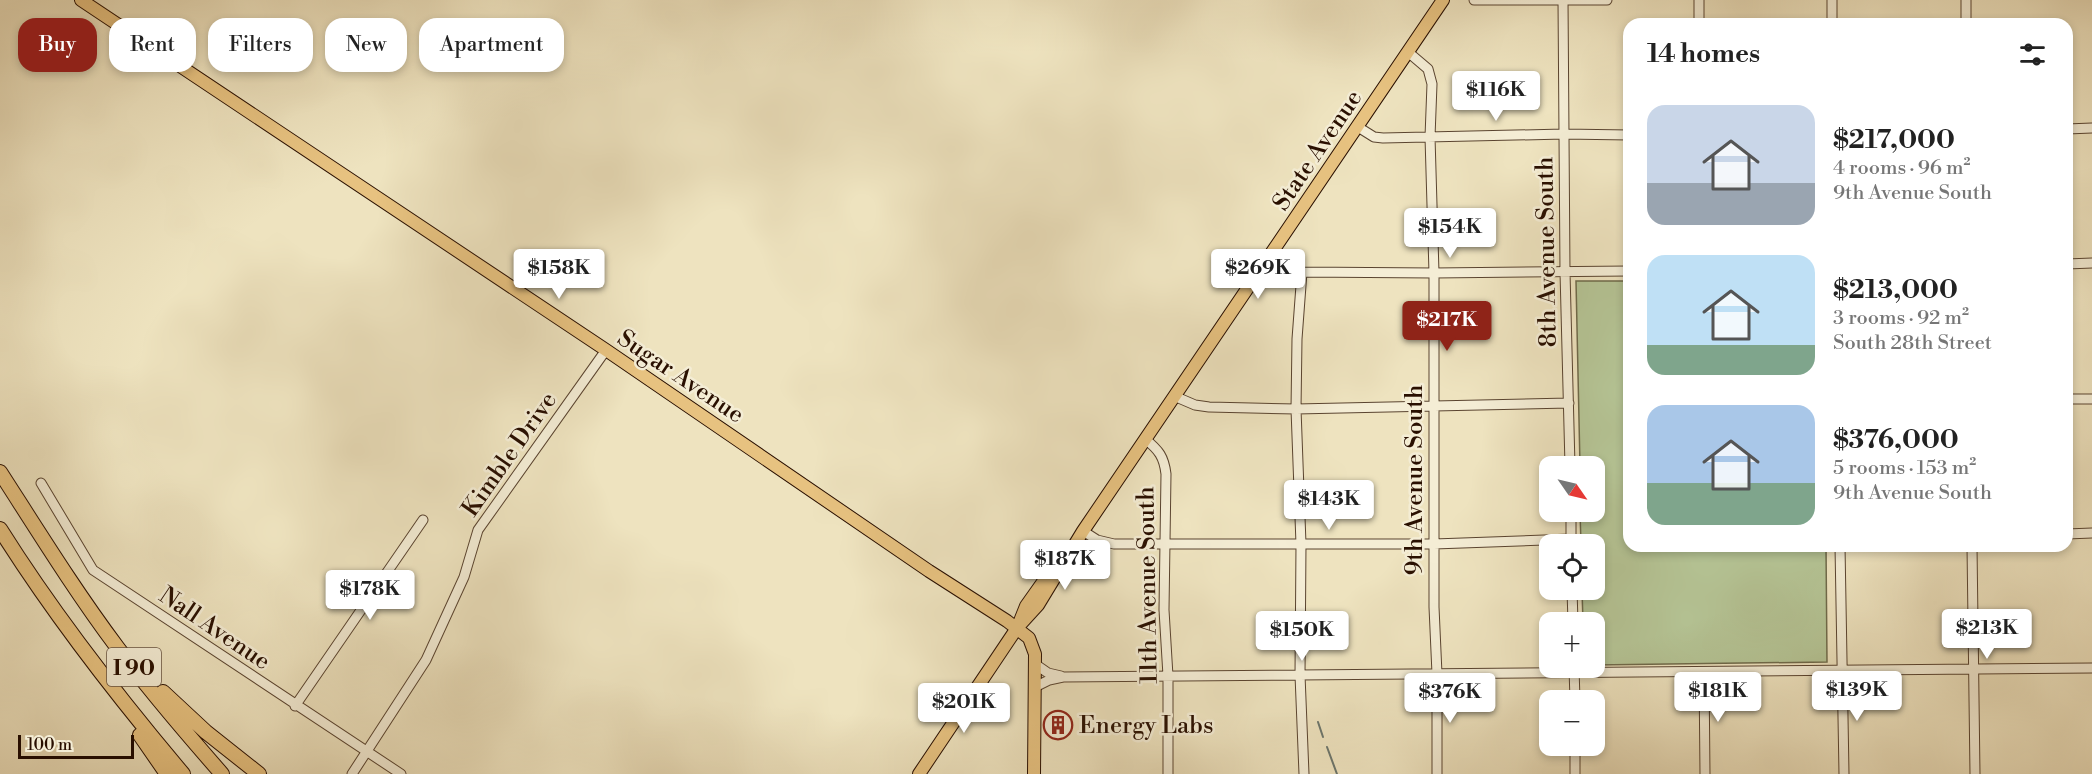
<!DOCTYPE html>
<html lang="en">
<head>
<meta charset="utf-8">
<style>
	body { margin:0; font-family:"Libre Bodoni",serif; background:#f2f2f2; color:#222; height:100vh; display:flex; flex-direction:column; font-size:22px; white-space:nowrap }
	* { box-sizing:border-box; margin:0 }
	p { font-size:20px; color:#767676 }
	.icon { flex:none; width:33px; height:33px; fill:none; stroke:currentColor; stroke-width:2; stroke-linecap:round; stroke-linejoin:round }
	.map { position:relative; flex:1; overflow:hidden }
	.drawer { position:absolute; left:1623px; top:18px; width:450px; height:534px; display:flex; flex-direction:column; background:#fff; border-radius:18px; box-shadow:0 3px 9px #0003 }
	.drawer>* { flex:none }
	.banner { position:absolute; left:18px; top:18px; width:570px; height:54px; display:flex; gap:12px }
	.needle { width:39px; rotate:124deg }
	.buttons { position:absolute; left:1539px; top:456px; display:grid; gap:12px }
	.buttons a { display:grid; place-items:center; width:66px; height:66px; border-radius:12px; background:#fff; box-shadow:0 3px 9px #0003; font-size:30px }
	.scale { position:absolute; left:18px; bottom:15px; width:116px; box-sizing:border-box; padding-left:6px; border:3px solid #290f00; border-top:0; font-size:16px; line-height:21px; white-space:nowrap; color:#290f00; -webkit-text-stroke:4px #f4edd5; paint-order:stroke }
	.price { position:absolute; translate:-50% -51px; padding:0 14px; border-radius:6px; background:#fff; color:#222; font-size:20px; line-height:39px; filter:drop-shadow(0 2px 3px #0008) }
	.price::after { content:''; position:absolute; left:50%; top:36px; width:18px; height:14px; margin-left:-9px; background:inherit; clip-path:polygon(0 0,100% 0,50% 100%) }
	.price.active { background:#8f2418; color:#fff }
	ul { padding:0; list-style:none }
	li { display:flex; align-items:center; gap:18px; height:150px; padding:0 24px }
	li span { display:grid; place-items:center; flex:none; width:168px; height:120px; border-radius:18px; color:#555 }
	li>.icon { margin-inline-start:auto }
	span .icon { width:72px; height:72px; fill:#fffc; stroke-width:1 }
	li b { font-size:26px }
	h2 { display:flex; justify-content:space-between; align-items:center; height:72px; padding:0 24px; font-size:26px }
	.chip { padding:0 21px; border-radius:18px; background:#fff; box-shadow:0 3px 9px #0003; font-size:21px; line-height:54px }
	.chip.active { background:#8f2418; color:#fff }
	.map>svg:first-child { display:block }
	.green { fill:#b5c495; stroke:#6f6a4a; stroke-width:1.5 }
	.lines { fill:none; stroke-linecap:round; stroke-linejoin:round }
	.stream { stroke:#6d776e; stroke-width:2 }
	.minor-casing { stroke:#5a4430; stroke-width:11 }
	.major-casing { stroke:#290f00; stroke-width:14 }
	.highway-casing { stroke:#290f00; stroke-width:16 }
	.minor { stroke:#f4edd5; stroke-width:9 }
	.major { stroke:#e7c280; stroke-width:12 }
	.highway { stroke:#e7c280; stroke-width:14 }
	.labels { text-anchor:middle; stroke-width:5; stroke-linejoin:round; paint-order:stroke }
	.shield { fill:#f4edd5; stroke:#665240; stroke-width:1.5 }
	.shield-label { font-size:22px; font-weight:bold; fill:#290f00 }
	.street-label { font-size:24px; fill:#290f00; stroke:#f4edd5 }
	.poi-label { font-size:24px; fill:#290f00; stroke:#f4edd5; text-anchor:start }
</style>
</head>
<body>
<div class="map">
<svg width="2092" height="774" viewBox="0 0 2092 774">
	<rect width="100%" height="100%" fill="#eee3bf"/>
	<filter id="stains"><feTurbulence type="fractalNoise" baseFrequency=".00333" numOctaves="4"/><feColorMatrix values="0 0 0 0 .2 0 0 0 0 .09 0 0 0 0 .02 0 0 0 .5 -.17"/></filter>
	<radialGradient id="worn" r=".72"><stop offset=".6" stop-color="#630" stop-opacity="0"/><stop offset="1" stop-color="#630" stop-opacity=".3"/></radialGradient>
	<path class="green" d="M1576,281H1629V546H1826L1827,662L1595,665L1594,622H1583L1582,590H1594V544H1581L1580,512H1594V466H1580Z"/>
	<g class="lines">
		<path class="stream" d="M1318,722L1323,737
			M1327,747L1337,774"/>
		<g class="minor-casing">
			<path id="minor" d="M1474,0H1607
				M1563,0L1565,272L1570,466
				M1699,0V24
				M1832,0V24
				M1966,0V24
				M1408,52L1428,69L1432,84L1430,137L1434,273V607L1437,674V774
				M1358,127L1374,137L1383,138L1564,134L1629,135
				M2067,129L2092,128
				M1268,261L1285,268L1302,272L1434,273L1629,271
				M2067,264L2092,263
				M1302,272L1297,339L1296,409L1301,544L1300,675L1304,774
				M1174,396L1195,405L1209,407L1296,409L1569,403
				M2067,399H2092
				M1145,439C1159,450 1164,457 1166,474L1164,610L1168,676V774
				M41,483L93,570L401,774
				M1571,512V544
				M1083,531L1097,540L1114,544H1434L1571,539
				M2067,534L2092,533
				M1840,546L1844,774
				M1972,546L1975,774
				M1572,590L1573,622
				M1035,664L1048,673L1061,676
				M1574,668L1575,700
				M1704,672L1705,774
				M1035,687L1049,680L1063,677L2092,668
				M295,706L423,520
				M352,774L426,660L464,577L478,530L606,350
				M1575,774V746"/>
		</g>
		<g class="major-casing">
			<path id="major" d="M81,0L606,350L929,571L1007,621L1029,638L1035,654L1034,774
				M1020,621L1026,606L1055,565
				M919,774L1017,628L1038,605L1083,531L1443,0"/>
		</g>
		<g class="highway-casing">
			<path id="highway" d="M0,472C38,531 75,591 117,647C150,691 186,733 222,774
				M0,529C54,615 118,697 183,774
				M163,692L206,732L259,774
				M140,735L167,774"/>
		</g>
		<use href="#minor" class="minor"/>
		<use href="#major" class="major"/>
		<use href="#highway" class="highway"/>
	</g>
	<defs>
		<g id="building-ring" transform="scale(1.5)"><circle r="9.5" fill="#f4edd5" stroke="#8f2418" stroke-width="1.5"/><path d="M-4-6H4V6H1V3H-1V6H-4ZM-2.5-4.3h1.7v1.8h-1.7ZM.8-4.3h1.7v1.8H.8ZM-2.5-1h1.7V.8h-1.7ZM.8-1h1.7V.8H.8Z" fill="#8f2418"/></g>
	</defs>
	<g fill-rule="evenodd">
		<use href="#building-ring" x="1058" y="725"/>
	</g>
	<g class="labels">
		<rect class="shield" x="107" y="648" width="54" height="38" rx="4.5"/>
		<g class="shield-label">
			<text x="134" y="675">I 90</text>
		</g>
		<g class="street-label">
			<text transform="translate(1317 150) rotate(-56)" y="8">State Avenue</text>
			<text transform="translate(1546 252) rotate(-91)" y="8">8th Avenue South</text>
			<text transform="translate(681 376) rotate(34)" y="8">Sugar Avenue</text>
			<text transform="translate(509 454) rotate(-55)" y="8">Kimble Drive</text>
			<text transform="translate(1414 480) rotate(-90)" y="8">9th Avenue South</text>
			<text transform="translate(1147 585) rotate(-91)" y="8">11th Avenue South</text>
			<text transform="translate(215 628) rotate(34)" y="8">Nall Avenue</text>
		</g>
		<g class="poi-label">
			<text x="1079" y="733">Energy Labs</text>
		</g>
	</g>
	<rect width="100%" height="100%" filter="url(#stains)"/>
	<rect width="100%" height="100%" fill="url(#worn)"/>
</svg>
<div class="buttons">
<a><svg class="needle" viewBox="-14 -14 28 28"><path d="M0-13l5 13h-10z" fill="#e53935"/><path d="M0 13l5-13h-10z" fill="#767676"/></svg></a>
<a><svg class="icon" aria-label="locate" viewBox="0 0 24 24"><circle cx="12" cy="12" r="6"/><path d="M12 2v4M12 18v4M2 12h4M18 12h4"/></svg></a>
<a>+</a>
<a>−</a>
</div>
<div class="scale">100 m</div>
<b class="price" style="left:1496px;top:122px">$116K</b>
<b class="price" style="left:1450px;top:259px">$154K</b>
<b class="price" style="left:559px;top:300px">$158K</b>
<b class="price" style="left:1258px;top:300px">$269K</b>
<b class="price active" style="left:1447px;top:352px">$217K</b>
<b class="price" style="left:1329px;top:531px">$143K</b>
<b class="price" style="left:1065px;top:591px">$187K</b>
<b class="price" style="left:370px;top:621px">$178K</b>
<b class="price" style="left:1987px;top:660px">$213K</b>
<b class="price" style="left:1302px;top:662px">$150K</b>
<b class="price" style="left:1857px;top:722px">$139K</b>
<b class="price" style="left:1718px;top:723px">$181K</b>
<b class="price" style="left:1450px;top:724px">$376K</b>
<b class="price" style="left:964px;top:734px">$201K</b>
<div class="banner">
<a class="chip active">Buy</a>
<a class="chip">Rent</a>
<a class="chip">Filters</a>
<a class="chip">New</a>
<a class="chip">Apartment</a>
</div>
<section class="drawer">
<h2>14 homes<svg class="icon" aria-label="filters" viewBox="0 0 24 24"><path d="M4 7h16M4 17h16"/><circle cx="9" cy="7" r="2"/><circle cx="15" cy="17" r="2"/></svg></h2>
<ul>
<li><span style="background:linear-gradient(#c9d6e8 65%,#9aa5b1 0)"><svg class="icon" aria-label="home" viewBox="0 0 24 24"><path d="M3 11l9-7 9 7M6 9v11h12V9"/></svg></span><div><b>$217,000</b><p>4 rooms · 96 m²</p><p>9th Avenue South</p></div></li>
<li><span style="background:linear-gradient(#bfe0f5 75%,#7fa58c 0)"><svg class="icon" aria-label="home" viewBox="0 0 24 24"><path d="M3 11l9-7 9 7M6 9v11h12V9"/></svg></span><div><b>$213,000</b><p>3 rooms · 92 m²</p><p>South 28th Street</p></div></li>
<li><span style="background:linear-gradient(#a9c7e8 65%,#7fa58c 0)"><svg class="icon" aria-label="home" viewBox="0 0 24 24"><path d="M3 11l9-7 9 7M6 9v11h12V9"/></svg></span><div><b>$376,000</b><p>5 rooms · 153 m²</p><p>9th Avenue South</p></div></li>
</ul>
</section>
</div>
</body>
</html>
